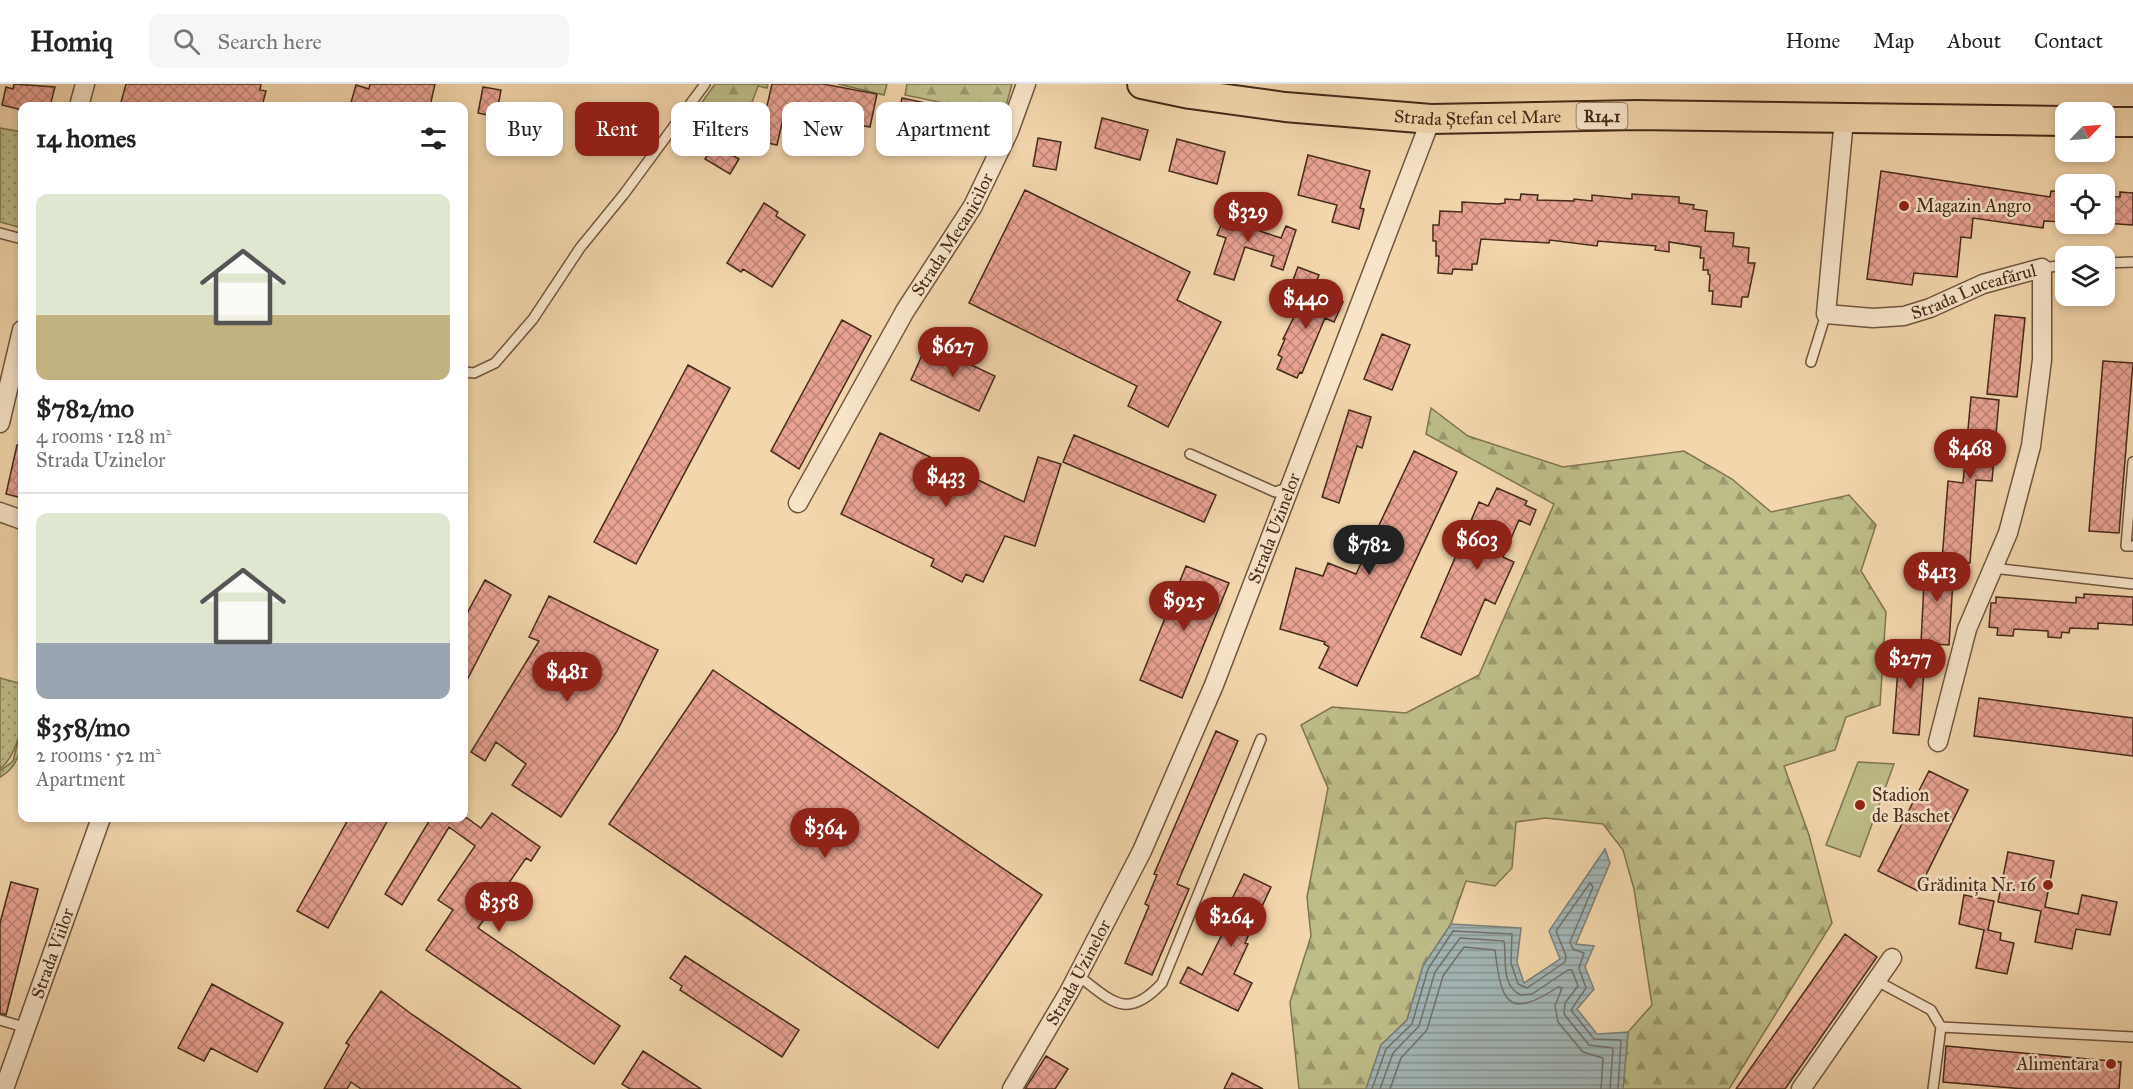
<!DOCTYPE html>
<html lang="en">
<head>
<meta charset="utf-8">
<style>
	body { margin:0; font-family:"IM FELL Great Primer",serif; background:#f6f6f6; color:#222; height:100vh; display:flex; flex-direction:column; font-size:22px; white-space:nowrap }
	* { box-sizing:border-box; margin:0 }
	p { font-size:20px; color:#767676 }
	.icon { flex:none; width:33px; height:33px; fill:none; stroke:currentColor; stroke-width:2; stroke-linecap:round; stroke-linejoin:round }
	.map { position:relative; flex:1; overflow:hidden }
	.sheet { position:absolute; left:18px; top:18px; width:450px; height:720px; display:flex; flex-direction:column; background:#fff; border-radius:12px; box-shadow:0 3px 9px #0003 }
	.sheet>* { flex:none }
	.top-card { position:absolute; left:486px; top:18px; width:570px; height:54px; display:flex; gap:12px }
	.needle { width:39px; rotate:65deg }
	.fabs { position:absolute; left:2055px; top:18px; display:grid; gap:12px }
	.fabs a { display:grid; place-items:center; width:60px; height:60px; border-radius:12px; background:#fff; box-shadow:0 3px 9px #0003; font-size:30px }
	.price { position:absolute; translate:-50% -51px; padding:0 14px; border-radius:21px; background:#8f2418; color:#fff; font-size:20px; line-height:39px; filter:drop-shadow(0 2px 3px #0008) }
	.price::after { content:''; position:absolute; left:50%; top:36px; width:18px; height:14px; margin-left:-9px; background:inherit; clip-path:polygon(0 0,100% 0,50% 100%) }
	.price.current { background:#222; color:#fff }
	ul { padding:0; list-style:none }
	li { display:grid; align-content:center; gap:12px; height:318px; padding:0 18px }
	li+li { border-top:2px solid #e0e0e0 }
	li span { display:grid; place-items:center; height:186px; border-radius:12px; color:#555 }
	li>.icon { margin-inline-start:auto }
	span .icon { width:108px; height:108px; fill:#fffc; stroke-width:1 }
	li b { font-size:26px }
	h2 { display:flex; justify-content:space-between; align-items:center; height:72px; padding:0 18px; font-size:26px }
	.pill { padding:0 21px; border-radius:12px; background:#fff; box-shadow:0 3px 9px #0003; font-size:21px; line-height:54px }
	.pill.current { background:#8f2418; color:#fff }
	header { display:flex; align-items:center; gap:36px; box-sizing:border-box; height:84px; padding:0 30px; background:#fff; border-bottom:2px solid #e0e0e0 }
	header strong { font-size:28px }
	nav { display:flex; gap:33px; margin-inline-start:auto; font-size:21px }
	.search { width:420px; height:54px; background:#f6f6f6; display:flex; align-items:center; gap:15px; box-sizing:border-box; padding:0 21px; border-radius:12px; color:#767676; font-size:22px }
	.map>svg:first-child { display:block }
	.grass { fill:url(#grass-dots); stroke:#807451; stroke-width:1.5 }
	.forest { fill:url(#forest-firs); stroke:#807451; stroke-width:1.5 }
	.pitch { fill:#bdbd88; stroke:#807451; stroke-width:1.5 }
	.water { fill:url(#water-rules); stroke:#7c7e78; stroke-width:1.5 }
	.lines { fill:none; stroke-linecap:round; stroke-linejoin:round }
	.shore { stroke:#737068; stroke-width:1.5 }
	.building { fill:url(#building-cross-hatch); stroke:#442a1a; stroke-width:1.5 }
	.service-casing { stroke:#70553e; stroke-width:12 }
	.minor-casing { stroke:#70553e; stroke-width:21 }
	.primary-casing { stroke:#442a1a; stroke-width:32 }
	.service { stroke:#f7e4c9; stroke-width:9 }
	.minor { stroke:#f7e4c9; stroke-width:18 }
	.primary { stroke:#f3d6ac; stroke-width:28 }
	.poi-dot { fill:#8f2418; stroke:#f7e4c9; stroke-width:2 }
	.labels { text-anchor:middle; stroke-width:5; stroke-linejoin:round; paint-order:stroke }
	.shield { fill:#f7e4c9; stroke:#7a624e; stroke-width:1.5 }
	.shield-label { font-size:16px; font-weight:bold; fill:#442a1a }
	.street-label { font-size:18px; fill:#442a1a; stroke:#f7e4c9 }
	.poi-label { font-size:18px; fill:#442a1a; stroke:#f7e4c9; text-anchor:start }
</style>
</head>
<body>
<header>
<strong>Homiq</strong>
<div class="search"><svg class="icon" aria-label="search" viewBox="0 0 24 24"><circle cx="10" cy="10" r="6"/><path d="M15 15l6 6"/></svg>Search here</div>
<nav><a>Home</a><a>Map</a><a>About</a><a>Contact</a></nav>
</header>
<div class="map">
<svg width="2133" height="1005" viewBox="0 0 2133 1005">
	<defs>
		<pattern id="grass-dots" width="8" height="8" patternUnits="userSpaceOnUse" patternTransform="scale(1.5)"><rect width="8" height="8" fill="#bdbd88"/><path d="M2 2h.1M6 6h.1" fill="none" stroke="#9b9a6e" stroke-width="1.8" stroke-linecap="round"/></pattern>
		<pattern id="forest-firs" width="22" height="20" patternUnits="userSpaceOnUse" patternTransform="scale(1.5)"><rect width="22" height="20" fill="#bdbd88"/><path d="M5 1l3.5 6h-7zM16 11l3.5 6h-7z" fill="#9b9a6e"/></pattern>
		<pattern id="water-rules" width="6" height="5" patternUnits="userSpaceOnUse" patternTransform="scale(1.5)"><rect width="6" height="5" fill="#a2b6b6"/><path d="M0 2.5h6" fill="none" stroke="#869493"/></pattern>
		<pattern id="building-cross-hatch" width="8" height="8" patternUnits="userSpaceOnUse" patternTransform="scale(1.5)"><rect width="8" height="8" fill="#e8a292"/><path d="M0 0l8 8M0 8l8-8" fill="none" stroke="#be8476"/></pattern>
	</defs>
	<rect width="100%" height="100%" fill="#f3d6ac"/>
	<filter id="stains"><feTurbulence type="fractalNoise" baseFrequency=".00333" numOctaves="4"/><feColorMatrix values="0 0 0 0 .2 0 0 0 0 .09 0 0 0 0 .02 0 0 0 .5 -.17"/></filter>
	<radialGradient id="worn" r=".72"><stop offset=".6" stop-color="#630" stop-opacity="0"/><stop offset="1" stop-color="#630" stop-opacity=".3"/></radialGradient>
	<path class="grass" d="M0,44L22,48V144L0,138Z
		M0,594L22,600L20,619L22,620C23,642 17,671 0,685Z
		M22,642C23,662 19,683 0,693V687L13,677Z"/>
	<path class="forest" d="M715,0H768L767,4L758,2L740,51L712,40L700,21Z
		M838,0H887L884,11Z
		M907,0H1012L1000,44L984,40L986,28L905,11Z
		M1431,324L1468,352L1563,383L1684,367L1732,395L1771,428L1849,411L1876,441L1861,487L1886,528L1880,621L1846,633L1835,666L1784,682L1809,751L1832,839L1729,1005H1623L1628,948L1652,921L1634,805L1623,766L1603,740L1545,734L1516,738L1512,784L1495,802L1466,797L1451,840L1423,882L1407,936L1381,961L1366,1005H1299L1290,918L1311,852L1307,813L1328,704L1301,641L1332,623L1406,629L1479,591L1554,420L1426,350Z"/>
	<path class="pitch" d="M1858,678L1894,680L1860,773L1826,761Z"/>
	<path class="water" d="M1605,765L1610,779L1576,860L1594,862L1585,883L1594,905L1577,925L1597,950L1628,948L1623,1005H1366L1381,961L1407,936L1423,882L1451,840L1521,844L1517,878L1524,899L1560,875L1549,847Z"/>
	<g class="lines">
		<path class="shore" d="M1372,1005L1386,965L1412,940L1428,885L1453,847L1512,850L1511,879L1518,900L1527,904L1565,878L1566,872L1556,847L1590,799L1593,803L1570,858L1573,865L1584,869L1579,884L1586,904L1571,926L1594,955L1621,956L1618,1005
			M1380,1005L1393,969L1419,942L1435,888L1460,854L1504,857C1507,874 1500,902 1521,911L1532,910L1568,886H1572L1578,902L1565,919L1564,930L1589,961L1613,964L1610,1005
			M1390,1005L1401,974L1427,946L1443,892L1464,863L1495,866C1501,917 1507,937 1558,903L1562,904L1555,922L1558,938L1583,968L1603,974L1601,1005"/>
	</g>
	<path class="building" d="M14,0L55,3L50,22H22V26L2,21L6,3L13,5Z
		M126,0H261L260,6L266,7L262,22H120Z
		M370,0H435L430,22H350L356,1L369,5Z
		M772,0H823L877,10L870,43L785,26L777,61L759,57Z
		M483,3L501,6L496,33L478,29Z
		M902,14L983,31L975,70L894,54Z
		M1102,34L1148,46L1140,76L1095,64Z
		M1038,54L1061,58L1056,86L1033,82Z
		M1177,55L1225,68L1217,100L1169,87Z
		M714,60L739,75L730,90L705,75Z
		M1308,71L1370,87L1360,124L1364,125L1359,145L1332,138L1337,121L1298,111Z
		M1881,87L2050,113L2051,107L2066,108V138L2044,137L2043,144L1973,134L1971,154L1961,153L1957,193L1914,189L1912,201L1867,195Z
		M1025,106L1190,188L1177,216L1221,238L1168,343L1128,322L1137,302L969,219Z
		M2120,108L2133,109V141L2104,139V112L2120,113Z
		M1521,110L1538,111L1537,116L1574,117V115L1592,117V111L1632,115V110L1679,113V119L1694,121L1693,125L1707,127L1705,147L1734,149L1733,162L1749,164L1748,179H1755L1748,213H1742L1741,223L1712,220L1713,207H1709L1710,191L1708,190V186H1703L1704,174H1700L1701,163L1669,158V168L1655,166L1656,162L1598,157L1597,162L1550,156L1549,159L1481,155L1477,180H1472V186L1453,185L1452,190L1438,189L1439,172H1436V157H1433V141H1439L1440,127L1462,128V118L1498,120L1505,119V115L1520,116Z
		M764,119L778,128L776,132L805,151L772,203L743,185L741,188L727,179Z
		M1221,120L1242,128L1238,140L1281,154L1286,142L1296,146L1283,186L1271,182L1274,172L1245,163L1234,196L1214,190L1226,154L1217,151L1223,136L1215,133Z
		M1298,183L1319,191L1314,204L1293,196Z
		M1309,203L1343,218L1334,238L1325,234L1302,289L1300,288L1297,294L1277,285L1282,273L1278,271L1285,255H1283Z
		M1995,231L2025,234L2017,313L1987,310Z
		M842,236L871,252L799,385L771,367Z
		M1382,250L1410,261L1392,306L1364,295Z
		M927,260L995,292L979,327L911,296Z
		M2103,277L2133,279L2119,449L2089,447Z
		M688,281L730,304L636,480L594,458Z
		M1971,313L1999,316L1992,397L1976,396L1970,479L1942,477L1948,397L1963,399Z
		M1349,326L1371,333L1362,364L1357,362L1339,419L1322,413Z
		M880,349L1024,418L1038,373L1061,380L1035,462L1005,452L983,498L966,490L962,498L931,482L934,475L841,430Z
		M1074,351L1216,411L1204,438L1063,378Z
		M17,361H22V414L6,410Z
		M1414,367L1457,388L1357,602L1319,584L1329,563L1324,560L1325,558L1280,545L1296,484L1323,492L1328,479L1356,490Z
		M1497,404L1527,417L1525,421L1536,426L1530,441L1519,436L1503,473L1514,478L1495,520L1485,515L1461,571L1421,553L1479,418L1488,422Z
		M1925,478L1954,480L1949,561L1921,559Z
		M1186,482L1229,499L1182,614L1140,596Z
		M485,496L511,511L464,602V535Z
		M2084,510L2133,513V541L2098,539V545L2070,544L2069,549L2062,548L2061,554L2048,553V547L2014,545L2013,552L1997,551L1998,544L1989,543L1991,519H1996V513L2076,519V513L2084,514Z
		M549,512L658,566L617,647L561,733L512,701L526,680L496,658L485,677L471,668L539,557L529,553Z
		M1900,560L1926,562L1919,651L1893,649Z
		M713,586L1042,811L938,964L609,740Z
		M1979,614L2133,634V672L1974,652Z
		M1216,647L1238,657L1177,800L1189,805L1152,891L1125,879L1149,822L1145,820L1157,791L1154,790Z
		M1929,687L1968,706L1918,807L1878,787Z
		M492,729L540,763L531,777L526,774L478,844L620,942L594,980L426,866L453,826L438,816L475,762L449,743L402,821L385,810L431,734H467L481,744Z
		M349,734H389L328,844L297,827Z
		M2008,768L2054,777L2045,823L2078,830L2082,811L2117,818L2110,851L2076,845L2072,865L2035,858L2041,827L1998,818Z
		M1244,790L1271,803L1245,859L1248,860L1234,890L1252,899L1238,927L1180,899L1188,883L1202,891L1230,834L1224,832Z
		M11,798L38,805L6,931L0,929V839Z
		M1964,811L1994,817L1988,846L2001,849L2000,856L2014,859L2007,890L1976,884L1984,846L1959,840Z
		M1845,850L1877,873L1785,1005H1736Z
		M685,872L799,946L782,973L680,906L682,902L670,894Z
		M212,900L283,939L257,988L211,964L204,977L178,964Z
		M381,907L410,929L521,1005H361L351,998L347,1005H324L349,961L346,959Z
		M1946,962L2121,978L2119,1005H2024L1943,998Z
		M643,967L701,1005H630L622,1000Z
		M1046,972L1068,985L1055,1005H1025Z
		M1232,989L1263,1005H1224Z"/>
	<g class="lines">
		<g class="service-casing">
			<path id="service" d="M0,149L22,155
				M2104,179L2133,178
				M2042,184L2066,181
				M1811,278L1826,230
				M464,288L474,289L495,279L533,235L580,164L624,110L705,0
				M1190,370L1275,408L1290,403
				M2133,378L2126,462H2133
				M1993,484L2133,500
				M1076,890C1111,916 1126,938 1162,899L1261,655
				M1875,896L1931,926L1941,943L2133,953
				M0,936L27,944
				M1933,1005L1941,943"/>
		</g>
		<g class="minor-casing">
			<g id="minor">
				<path d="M79,22L85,0"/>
				<path id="s1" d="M1844,35L1826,230L1873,234L1904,232L1930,224L1983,200L2042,184V276L2031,362L2008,449L1967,545L1938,658"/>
				<path d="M0,339L22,246"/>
				<path id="s2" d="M798,419L905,227L973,122L1009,47L1026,0"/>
				<path d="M0,428L22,436"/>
				<path id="s3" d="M4,1005L101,734"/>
				<path id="s4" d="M1012,1005L1069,908L1142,767L1214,601L1431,35"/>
				<path d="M1801,1005L1892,874"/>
			</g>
		</g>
		<g class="primary-casing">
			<g id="primary">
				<path id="s5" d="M1142,0L1190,10L1285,23L1431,35L1637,31L2066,37"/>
				<path d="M2104,38H2133"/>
			</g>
		</g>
		<use href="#service" class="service"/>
		<use href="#minor" class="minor"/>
		<use href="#primary" class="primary"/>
	</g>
	<g class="poi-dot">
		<circle cx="1904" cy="122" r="6"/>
		<circle cx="1860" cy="721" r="6"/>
		<circle cx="2048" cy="801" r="6"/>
		<circle cx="2111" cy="980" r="6"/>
	</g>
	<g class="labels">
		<rect class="shield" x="1576.5" y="19" width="51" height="26" rx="4.5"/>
		<g class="shield-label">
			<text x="1602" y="38">R14.1</text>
		</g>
		<g class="street-label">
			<text dy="6" stroke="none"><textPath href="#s5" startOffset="338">Strada Ștefan cel Mare</textPath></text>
			<text dy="6" stroke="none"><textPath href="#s2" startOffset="310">Strada Mecanicilor</textPath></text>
			<text dy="6" stroke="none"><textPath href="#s1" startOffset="348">Strada Luceafărul</textPath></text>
			<text dy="6" stroke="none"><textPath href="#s4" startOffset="620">Strada Uzinelor</textPath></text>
			<text dy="6" stroke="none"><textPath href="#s3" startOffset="144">Strada Viilor</textPath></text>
			<text dy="6" stroke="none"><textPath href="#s4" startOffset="134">Strada Uzinelor</textPath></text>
		</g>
		<g class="poi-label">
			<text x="1916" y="128">Magazin Angro</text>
			<text x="1872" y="717">Stadion<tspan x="1872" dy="21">de Baschet</tspan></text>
			<text x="2036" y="807" text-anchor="end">Grădinița Nr. 16</text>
			<text x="2099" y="986" text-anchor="end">Alimentara</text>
		</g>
	</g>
	<rect width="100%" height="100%" filter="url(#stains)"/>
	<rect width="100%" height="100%" fill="url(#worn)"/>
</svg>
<div class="fabs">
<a><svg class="needle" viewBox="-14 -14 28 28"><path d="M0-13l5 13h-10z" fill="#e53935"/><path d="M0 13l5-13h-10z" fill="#767676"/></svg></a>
<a><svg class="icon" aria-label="locate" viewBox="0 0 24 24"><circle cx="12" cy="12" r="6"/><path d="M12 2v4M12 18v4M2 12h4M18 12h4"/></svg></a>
<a><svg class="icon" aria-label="layers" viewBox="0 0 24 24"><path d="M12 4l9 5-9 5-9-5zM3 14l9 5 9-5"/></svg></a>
</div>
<b class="price" style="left:1248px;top:159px">$329</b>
<b class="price" style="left:1306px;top:246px">$440</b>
<b class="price" style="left:953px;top:294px">$627</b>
<b class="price" style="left:1970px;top:396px">$468</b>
<b class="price" style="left:946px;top:424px">$433</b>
<b class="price" style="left:1477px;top:487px">$603</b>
<b class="price current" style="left:1369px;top:492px">$782</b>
<b class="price" style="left:1937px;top:519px">$413</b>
<b class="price" style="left:1184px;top:548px">$925</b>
<b class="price" style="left:1910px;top:606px">$277</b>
<b class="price" style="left:567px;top:619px">$481</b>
<b class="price" style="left:825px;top:775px">$364</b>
<b class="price" style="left:499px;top:849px">$358</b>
<b class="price" style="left:1231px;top:864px">$264</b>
<div class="top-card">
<a class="pill">Buy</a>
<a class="pill current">Rent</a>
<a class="pill">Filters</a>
<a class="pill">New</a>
<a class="pill">Apartment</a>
</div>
<section class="sheet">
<h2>14 homes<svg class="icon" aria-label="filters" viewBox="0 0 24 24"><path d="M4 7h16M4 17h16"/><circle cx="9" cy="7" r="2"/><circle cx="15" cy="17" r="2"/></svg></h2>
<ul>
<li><span style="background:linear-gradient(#dfe7d0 65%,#c2b280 0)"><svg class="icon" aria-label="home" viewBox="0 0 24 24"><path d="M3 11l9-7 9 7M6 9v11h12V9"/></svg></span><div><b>$782/mo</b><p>4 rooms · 128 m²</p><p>Strada Uzinelor</p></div></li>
<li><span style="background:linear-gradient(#dfe7d0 70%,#9aa5b1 0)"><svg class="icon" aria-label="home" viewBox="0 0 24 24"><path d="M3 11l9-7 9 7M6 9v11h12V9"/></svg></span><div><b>$358/mo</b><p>2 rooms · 52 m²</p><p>Apartment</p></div></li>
</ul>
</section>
</div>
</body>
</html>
